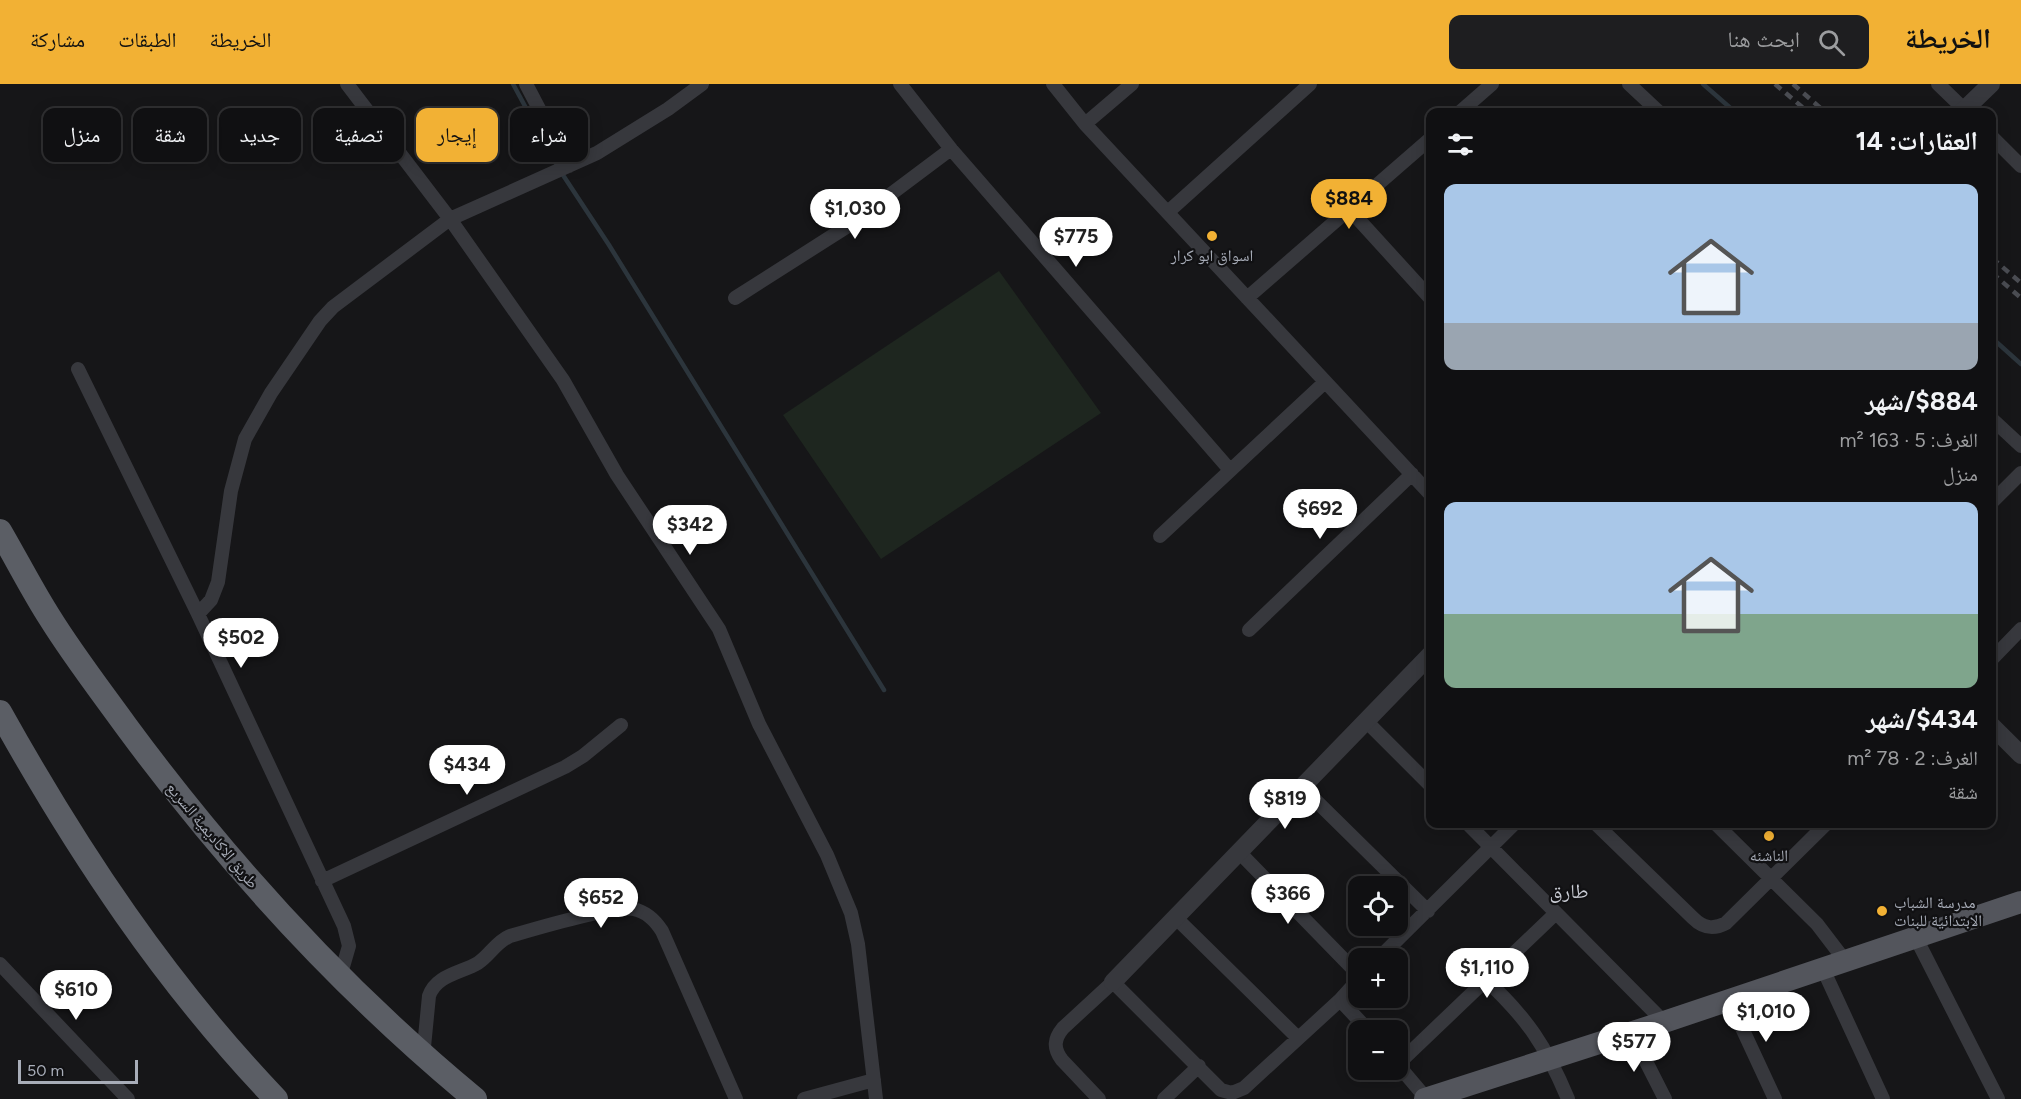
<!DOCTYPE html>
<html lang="ar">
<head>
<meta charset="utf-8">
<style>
	body { margin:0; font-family:Figtree,"Noto Naskh Arabic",sans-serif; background:#1e1e20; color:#f1f3f6; direction:rtl; height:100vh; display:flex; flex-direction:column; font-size:22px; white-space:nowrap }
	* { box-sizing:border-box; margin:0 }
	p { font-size:20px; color:#9c9d9f }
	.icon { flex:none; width:33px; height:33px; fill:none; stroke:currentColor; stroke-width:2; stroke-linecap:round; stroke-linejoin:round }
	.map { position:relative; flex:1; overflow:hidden; direction:ltr }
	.side { position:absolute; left:1426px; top:24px; width:570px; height:720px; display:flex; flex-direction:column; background:#101012; border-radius:12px; box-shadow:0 3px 15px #0003,0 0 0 2px #303032; direction:rtl }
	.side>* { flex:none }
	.top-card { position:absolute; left:18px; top:24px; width:570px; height:54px; direction:rtl; display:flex; gap:12px }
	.fabs { position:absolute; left:1348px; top:792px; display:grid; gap:12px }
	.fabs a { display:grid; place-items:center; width:60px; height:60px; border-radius:12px; background:#101012; box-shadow:0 3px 15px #0003,0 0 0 2px #303032; font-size:30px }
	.scale { position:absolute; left:18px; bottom:15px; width:120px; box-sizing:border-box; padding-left:6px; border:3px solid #a8adb8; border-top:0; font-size:16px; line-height:21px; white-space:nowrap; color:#a8adb8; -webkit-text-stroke:4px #111113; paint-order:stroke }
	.price { position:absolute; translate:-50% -51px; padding:0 14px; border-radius:21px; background:#fff; color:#222; font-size:20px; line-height:39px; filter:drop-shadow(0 2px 3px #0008) }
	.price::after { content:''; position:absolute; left:50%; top:36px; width:18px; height:14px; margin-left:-9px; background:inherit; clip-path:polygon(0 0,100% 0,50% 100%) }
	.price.selected { background:#f2b134; color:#111 }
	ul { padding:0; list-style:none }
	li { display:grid; align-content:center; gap:12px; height:318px; padding:0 18px }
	li span { display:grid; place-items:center; height:186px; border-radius:12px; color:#555 }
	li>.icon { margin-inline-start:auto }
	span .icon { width:108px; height:108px; fill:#fffc; stroke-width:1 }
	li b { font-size:26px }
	h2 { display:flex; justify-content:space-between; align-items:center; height:72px; padding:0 18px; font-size:26px }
	.pill { padding:0 21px; border-radius:12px; background:#101012; box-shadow:0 3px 15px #0003,0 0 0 2px #303032; font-size:21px; line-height:54px }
	.pill.selected { background:#f2b134; color:#111 }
	header { display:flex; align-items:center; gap:36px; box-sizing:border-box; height:84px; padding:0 30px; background:#f2b134; color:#111 }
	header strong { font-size:28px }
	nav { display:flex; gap:33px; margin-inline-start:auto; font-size:21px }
	.search { width:420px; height:54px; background:#1e1e20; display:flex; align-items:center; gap:15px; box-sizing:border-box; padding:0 21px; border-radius:12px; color:#9c9d9f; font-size:22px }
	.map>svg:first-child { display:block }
	.green { fill:#1e261f }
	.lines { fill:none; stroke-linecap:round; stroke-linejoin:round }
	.stream { stroke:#2c353c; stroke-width:4.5 }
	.minor { stroke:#37383d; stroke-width:14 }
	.tertiary { stroke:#37383d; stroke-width:18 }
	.primary { stroke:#53555c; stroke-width:22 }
	.trunk { stroke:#5b5e65; stroke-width:24 }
	.rail { stroke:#4a4c52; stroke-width:4.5; stroke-dasharray:8 6; stroke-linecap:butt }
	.poi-dot { fill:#f2b134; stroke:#111113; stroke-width:2 }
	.labels { text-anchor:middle; stroke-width:4.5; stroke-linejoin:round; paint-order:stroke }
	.poi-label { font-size:16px; fill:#a8adb8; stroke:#111113 }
	.street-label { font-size:16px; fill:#a8adb8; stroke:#111113 }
	.quarter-label { font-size:20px; fill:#c9ccd4; stroke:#111113 }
</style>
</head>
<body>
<header>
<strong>الخريطة</strong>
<div class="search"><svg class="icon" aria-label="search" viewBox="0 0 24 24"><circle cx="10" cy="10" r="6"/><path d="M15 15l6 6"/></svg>ابحث هنا</div>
<nav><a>الخريطة</a><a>الطبقات</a><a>مشاركة</a></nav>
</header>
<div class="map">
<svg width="2021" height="1015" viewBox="0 0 2021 1015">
	<rect width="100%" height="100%" fill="#161618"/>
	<path class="green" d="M999,187L1101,329L881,475L783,331Z"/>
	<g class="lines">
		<path class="stream" d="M513,0L559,85L609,161L884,606
			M1703,0L1735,28
			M1992,254L2021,280"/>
		<path class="minor" d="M347,0L450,135L563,296L617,391L719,545L759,640L827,771L851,829L858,860L876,1015
			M526,0L569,82
			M900,0L951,65L1230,386
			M1053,0L1085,40L1431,411
			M1629,0L1659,28
			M1938,0L1967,28
			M1460,28L1492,0
			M1085,40L1132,0
			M1992,53L2021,82
			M1349,125L1431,215
			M1168,128L1310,0
			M735,214L851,140L951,65
			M1247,214L1431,54
			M78,285L198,530L344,842L349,862L340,893
			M1992,335L2021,362
			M1992,418L2021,389
			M1160,452L1325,298
			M198,530L211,516L218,498L231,407L245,355L271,309L320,237L333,223L450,135L597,69L668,25L702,0
			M1249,546L1412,390
			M1992,575L2021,545
			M1366,637L1431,702
			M1302,703L1428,827
			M1468,740L1664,938
			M1596,740L1693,834C1703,844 1713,846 1726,839L1826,740
			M1716,740L1817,840L1846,878
			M1239,768L1359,891
			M322,797L565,683L583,672L621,641
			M1175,833L1298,954
			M1916,854L1998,1015
			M1379,874L1514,740
			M0,880L128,1015
			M1823,885L1883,1015
			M1485,895C1527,934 1546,962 1568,1015
			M1340,916L1368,946
			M1729,916L1775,1015
			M1631,948L1665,1015
			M423,973L429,912C436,891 461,889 478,879C490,871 496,858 510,852C534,845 614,821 633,825C647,828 655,836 662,847L736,1015
			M1398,980L1556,829
			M1398,981L1426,1014
			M804,1015L874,996
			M1099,1015L1062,976C1053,964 1054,955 1063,944L1113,898L1221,1006L1232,1009L1244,1004L1340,916L1359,895
			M1164,1015L1199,982"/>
		<path class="tertiary" d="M1962,28L1991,0
			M1992,642L2021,671
			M1113,898L1431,570"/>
		<path class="primary" d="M1425,1015L1664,938L2021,818"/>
		<path class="trunk" d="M0,447C17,476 32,506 50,534C73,571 100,606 126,642C227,779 343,906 475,1015
			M0,628C78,768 165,899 276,1015"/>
		<path class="rail" d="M1775,0L1808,28
			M1793,0L1825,28
			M1992,174L2021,199
			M1992,189L2021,214"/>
	</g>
	<g class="poi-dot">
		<circle cx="1212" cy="152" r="6"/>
		<circle cx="1769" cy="752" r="6"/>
		<circle cx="1882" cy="827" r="6"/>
	</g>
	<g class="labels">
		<g class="poi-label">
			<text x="1212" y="177">اسواق ابو كرار</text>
			<text x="1769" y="777">الناشئه</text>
			<text x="1894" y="824" text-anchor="start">مدرسة الشباب<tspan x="1894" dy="18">الابتدائية للبنات</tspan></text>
		</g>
		<g class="street-label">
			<text transform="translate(213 751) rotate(50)" y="6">طريق الاكاديمية السريع</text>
		</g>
		<g class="quarter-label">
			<text x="1569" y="814">طارق</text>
		</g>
	</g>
</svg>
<div class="fabs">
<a><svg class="icon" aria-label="locate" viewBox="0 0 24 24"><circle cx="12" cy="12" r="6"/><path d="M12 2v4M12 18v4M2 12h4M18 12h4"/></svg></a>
<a>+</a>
<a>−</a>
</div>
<div class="scale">50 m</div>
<b class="price selected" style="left:1349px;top:146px">$884</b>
<b class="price" style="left:855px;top:156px">$1,030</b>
<b class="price" style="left:1076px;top:184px">$775</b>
<b class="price" style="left:1320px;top:456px">$692</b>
<b class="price" style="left:690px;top:472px">$342</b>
<b class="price" style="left:241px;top:585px">$502</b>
<b class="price" style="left:467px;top:712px">$434</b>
<b class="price" style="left:1285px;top:746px">$819</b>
<b class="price" style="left:1288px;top:841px">$366</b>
<b class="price" style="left:601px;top:845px">$652</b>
<b class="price" style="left:1487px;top:915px">$1,110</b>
<b class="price" style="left:76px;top:937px">$610</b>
<b class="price" style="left:1766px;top:959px">$1,010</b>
<b class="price" style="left:1634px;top:989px">$577</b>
<div class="top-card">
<a class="pill">شراء</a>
<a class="pill selected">إيجار</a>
<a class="pill">تصفية</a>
<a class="pill">جديد</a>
<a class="pill">شقة</a>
<a class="pill">منزل</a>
</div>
<section class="side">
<h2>العقارات: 14<svg class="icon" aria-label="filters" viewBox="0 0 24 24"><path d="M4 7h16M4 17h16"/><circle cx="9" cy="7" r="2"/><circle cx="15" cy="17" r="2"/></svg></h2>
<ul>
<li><span style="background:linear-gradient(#a9c7e8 75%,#9aa5b1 0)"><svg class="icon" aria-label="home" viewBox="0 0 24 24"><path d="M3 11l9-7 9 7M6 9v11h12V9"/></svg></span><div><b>$884/شهر</b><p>الغرف: 5 · 163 m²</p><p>منزل</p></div></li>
<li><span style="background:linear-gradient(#a9c7e8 60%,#7fa58c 0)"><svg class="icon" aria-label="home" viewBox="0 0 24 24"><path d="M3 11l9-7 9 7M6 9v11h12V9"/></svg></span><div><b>$434/شهر</b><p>الغرف: 2 · 78 m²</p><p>شقة</p></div></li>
</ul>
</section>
</div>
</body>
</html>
